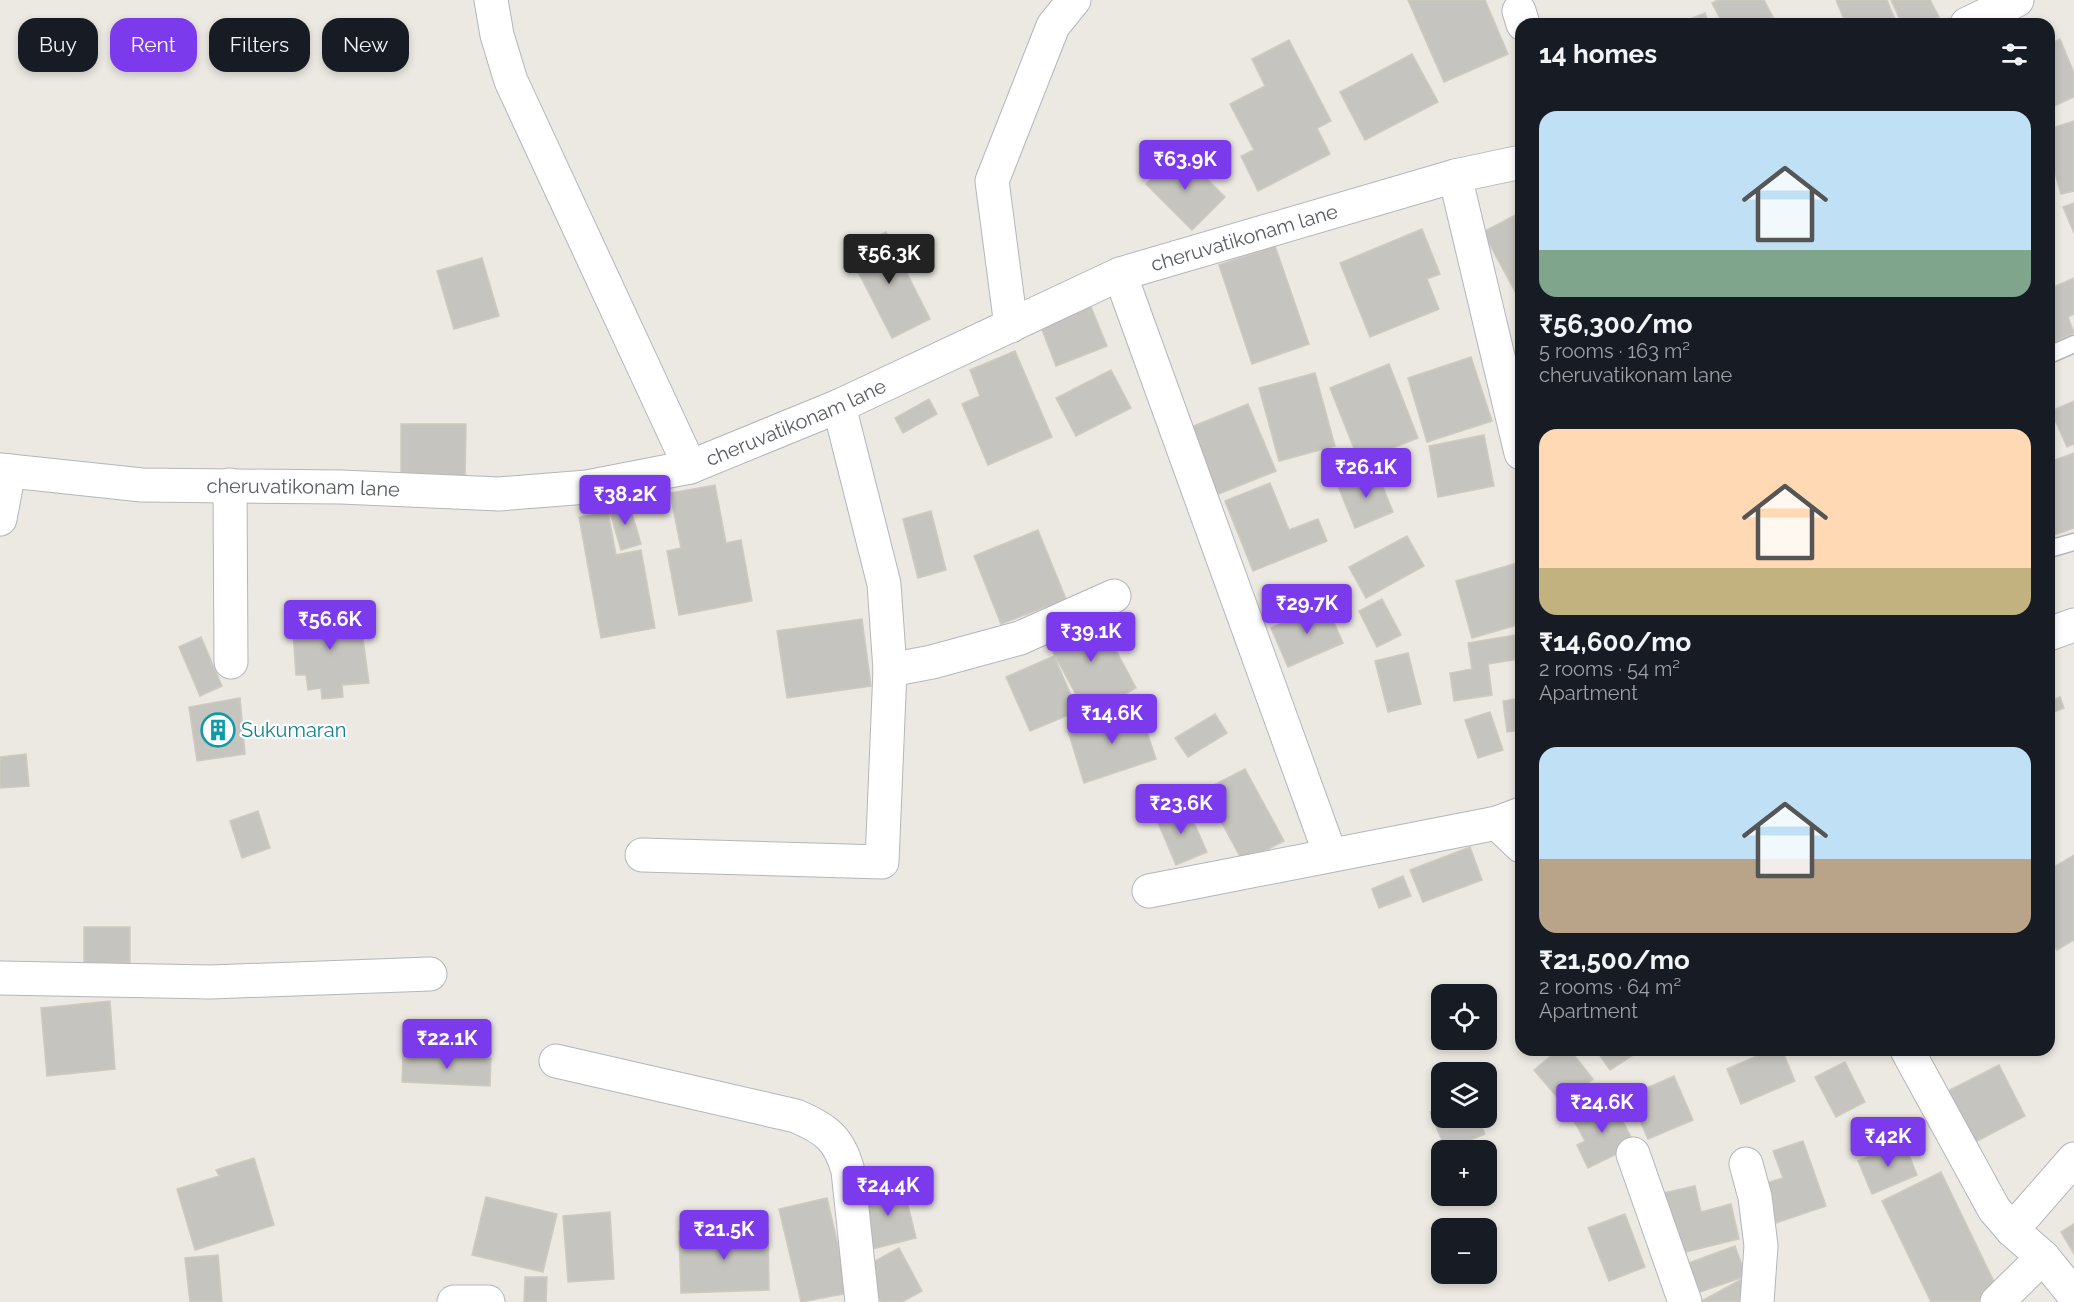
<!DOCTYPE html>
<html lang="en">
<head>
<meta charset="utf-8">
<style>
	body { margin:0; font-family:Raleway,sans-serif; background:#242831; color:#f1f3f6; height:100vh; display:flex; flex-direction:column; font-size:22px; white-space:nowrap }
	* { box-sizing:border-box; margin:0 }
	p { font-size:20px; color:#9ea1a6 }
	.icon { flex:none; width:33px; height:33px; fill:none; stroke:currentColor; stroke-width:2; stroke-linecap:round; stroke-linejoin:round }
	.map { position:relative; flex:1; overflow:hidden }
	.sheet { position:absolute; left:1515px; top:18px; width:540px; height:1038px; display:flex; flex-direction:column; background:#171b24; border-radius:18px; box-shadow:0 3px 9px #0003 }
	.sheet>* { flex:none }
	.hud { position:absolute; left:18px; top:18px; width:570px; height:54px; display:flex; gap:12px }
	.fabs { position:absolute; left:1431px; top:984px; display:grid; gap:12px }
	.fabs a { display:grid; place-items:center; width:66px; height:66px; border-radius:12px; background:#171b24; box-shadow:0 3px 9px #0003; font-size:30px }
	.price { position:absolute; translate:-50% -51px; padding:0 14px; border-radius:6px; background:#7c3aed; color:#fff; font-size:20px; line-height:39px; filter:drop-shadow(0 2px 3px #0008) }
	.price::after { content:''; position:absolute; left:50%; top:36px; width:18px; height:14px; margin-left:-9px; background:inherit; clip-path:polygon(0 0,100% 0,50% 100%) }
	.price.on { background:#222; color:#fff }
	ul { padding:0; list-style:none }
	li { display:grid; align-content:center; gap:12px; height:318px; padding:0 24px }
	li span { display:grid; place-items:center; height:186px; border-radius:18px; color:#555 }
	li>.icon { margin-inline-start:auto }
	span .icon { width:108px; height:108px; fill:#fffc; stroke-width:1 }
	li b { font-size:26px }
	h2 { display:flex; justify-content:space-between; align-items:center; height:72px; padding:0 24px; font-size:26px }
	.tag { padding:0 21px; border-radius:18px; background:#171b24; box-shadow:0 3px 9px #0003; font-size:21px; line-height:54px }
	.tag.on { background:#7c3aed; color:#fff }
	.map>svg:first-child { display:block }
	.building { fill:#c6c4be; stroke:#cecac0; stroke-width:1.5 }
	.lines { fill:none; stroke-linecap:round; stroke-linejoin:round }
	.lane-casing { stroke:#b3b6ba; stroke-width:19 }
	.street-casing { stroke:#b3b6ba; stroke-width:35 }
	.lane { stroke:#fff; stroke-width:16 }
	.street { stroke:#fff; stroke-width:33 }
	.labels { text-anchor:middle; stroke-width:4.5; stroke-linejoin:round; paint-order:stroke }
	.street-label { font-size:20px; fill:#595c60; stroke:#fff }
	.culture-label { font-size:20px; fill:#0d838f; stroke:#fff; text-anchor:start }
</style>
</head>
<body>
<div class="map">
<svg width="2074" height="1302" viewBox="0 0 2074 1302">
	<rect width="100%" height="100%" fill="#ebe9e1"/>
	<path class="building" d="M1408,0H1485L1508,54L1444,82Z
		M1718,0H1764L1775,21L1769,24H1723L1712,3Z
		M1836,0H1887L1897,24H1846Z
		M1891,0H1930L1939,17L1925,24H1902Z
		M1705,13L1709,24H1678Z
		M2060,39L2074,73V97L2052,107L2049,99V44Z
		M1289,40L1331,121L1317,128L1330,154L1258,191L1241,156L1254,150L1230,104L1265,86L1252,59Z
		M1412,54L1438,102L1365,140L1340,92Z
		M2074,121V191L2061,194L2049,152V129Z
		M1179,151L1225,197L1192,230L1146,184Z
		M2074,203V233L2063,207Z
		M1521,212V295L1518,297L1483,232Z
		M1422,229L1440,274L1427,279L1439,309L1370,337L1340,263Z
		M886,232L930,319L892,338L848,252Z
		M1275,246L1309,344L1252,364L1219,265Z
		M482,258L499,316L454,329L437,271Z
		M2074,278V314L2068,317L2074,333L2049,344V289Z
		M1089,302L1107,346L1056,366L1039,322Z
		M1015,351L1052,437L988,465L962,404L980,396L970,370Z
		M1471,357L1492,421L1427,442L1408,378Z
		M1389,364L1418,438L1359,461L1330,388Z
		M1111,370L1131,408L1076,436L1056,398Z
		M1315,373L1335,446L1279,461L1259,388Z
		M929,399L937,414L903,433L895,418Z
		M2074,401V444L2067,447L2051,411Z
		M1248,404L1276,471L1206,499L1179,432Z
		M401,424H466L465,480L401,479Z
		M1484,435L1494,486L1438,497L1429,446Z
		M2074,453V528L2049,537V462Z
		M1376,470L1393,512L1355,528L1338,486Z
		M1270,483L1289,530L1318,519L1327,541L1253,571L1225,501Z
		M715,485L726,543L741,540L752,601L679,615L667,551L681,548L670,493Z
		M629,503L641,544L621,550L609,509Z
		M931,511L946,570L918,578L903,519Z
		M608,512L616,555L641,550L655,628L601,638L579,517Z
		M1038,530L1066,599L1001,624L974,556Z
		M1407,536L1424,566L1366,598L1349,567Z
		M1517,563L1521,579V624L1472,638L1456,581Z
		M1382,599L1401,635L1377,647L1359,611Z
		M1326,604L1343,643L1288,667L1271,628Z
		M359,609L369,683L342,685L343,697L322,699L321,688L308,690L306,675H296L292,616Z
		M1095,611L1136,688L1087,715L1045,637Z
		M862,619L871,686L787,698L777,631Z
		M1521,634V672L1519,659L1488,664L1492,695L1454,701L1450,673L1472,669L1468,643Z
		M201,637L222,686L200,696L179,647Z
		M1408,653L1421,704L1388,712L1375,661Z
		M1054,656L1078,711L1030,731L1006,677Z
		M2060,697L2064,708L2051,713L2049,702Z
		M240,698L245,754L197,761L189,707Z
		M1521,698V730L1507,732L1503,701Z
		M1139,708L1156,759L1084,783L1068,731Z
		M1490,712L1503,750L1478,758L1465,720Z
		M1215,714L1227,733L1188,757L1175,738Z
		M26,754L29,786L0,788V757Z
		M1245,769L1284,841L1243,862L1204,790Z
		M1186,805L1207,852L1176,865L1156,818Z
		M258,811L270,848L242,858L230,821Z
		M1470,847L1482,880L1423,902L1410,870Z
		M2074,855V940L2057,950L2049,938V870Z
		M1403,876L1411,896L1379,908L1372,889Z
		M84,927H130V963H84Z
		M110,1001L115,1069L47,1076L41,1008Z
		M1558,1050H1570L1593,1079L1562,1103L1534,1070Z
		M1596,1050H1641L1610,1070Z
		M1771,1050H1782L1795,1081L1741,1104L1727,1069Z
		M403,1055L491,1058L490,1086L402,1082Z
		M1845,1062L1865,1102L1836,1117L1815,1077Z
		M1999,1065L2025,1116L1966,1147L1940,1095Z
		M1674,1076L1693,1120L1648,1139L1629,1096Z
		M1612,1100L1635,1145L1588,1168L1577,1145L1585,1141L1573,1119Z
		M1442,1107V1118H1478L1485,1134L1446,1150L1430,1112Z
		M1803,1141L1826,1206L1776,1223L1763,1184L1783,1178L1773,1151Z
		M1904,1142L1917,1175L1872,1194L1858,1161Z
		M254,1158L274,1225L195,1250L177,1189L219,1176L216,1170Z
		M1941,1172L1999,1292L1978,1302H1931L1882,1201Z
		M903,1185L916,1238L872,1249L860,1196Z
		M1695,1186L1701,1212L1731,1204L1739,1239L1673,1255L1659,1194Z
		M486,1197L557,1214L543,1272L472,1255Z
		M827,1198L849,1293L801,1302L779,1209Z
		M610,1212L614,1279L568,1282L563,1216Z
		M1625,1214L1645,1267L1609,1281L1588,1228Z
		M2074,1224V1254L2061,1232Z
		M768,1229L769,1290L681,1293L679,1231Z
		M1735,1246L1746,1276L1697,1293L1686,1264Z
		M899,1248L922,1291L902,1302H881L862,1268Z
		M218,1255L222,1302H190L185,1258Z
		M525,1277H547L546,1302H524Z
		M1740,1280L1750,1298L1743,1302H1700Z"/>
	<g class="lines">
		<g class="lane-casing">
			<path id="lane" d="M2049,355L2074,344
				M2049,549L2074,542"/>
		</g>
		<g class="street-casing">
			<g id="street">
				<path d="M491,0L497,35L511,81L690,467"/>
				<path d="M1519,11L1523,24"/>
				<path d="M1967,24L2017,0"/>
				<path d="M1455,176L1521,453"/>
				<path d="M1120,274L1330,854"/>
				<path d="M1011,326L992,181L1053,26L1074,0"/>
				<path d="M839,406L884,584L890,670L932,662L1020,638L1114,596"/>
				<path id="s1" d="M0,470L142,485L341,487L499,494L587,487L690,467L839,406L1120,274L1455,176L1521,162"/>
				<path d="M230,485L231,662"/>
				<path d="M0,519L9,471"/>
				<path d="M2049,634L2074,625"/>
				<path d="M1497,823L1521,846"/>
				<path d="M642,855L882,862L890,670"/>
				<path d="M1149,891L1497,823L1521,814"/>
				<path d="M0,978L211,982L430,974"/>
				<path d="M1907,1050L1994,1209L2012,1230L2043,1257L1997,1302"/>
				<path d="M556,1061L796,1116C826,1129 839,1138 848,1171L862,1302"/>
				<path d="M1633,1154L1685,1302"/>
				<path d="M1746,1164L1755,1197L1761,1246L1757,1302"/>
				<path d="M2012,1230L2074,1159"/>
				<path d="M2043,1257L2074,1295"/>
				<path d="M454,1302H488"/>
			</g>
		</g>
		<use href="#lane" class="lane"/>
		<use href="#street" class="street"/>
	</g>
	<defs>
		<g id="building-ring" transform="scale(1.725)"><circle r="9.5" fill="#fff" stroke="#0f9aa8" stroke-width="1.5"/><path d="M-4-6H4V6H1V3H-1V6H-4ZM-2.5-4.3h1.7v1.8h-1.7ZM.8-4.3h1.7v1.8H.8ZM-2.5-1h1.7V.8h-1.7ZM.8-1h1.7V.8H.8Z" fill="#0f9aa8"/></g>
	</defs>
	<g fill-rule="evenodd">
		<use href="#building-ring" x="218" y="730"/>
	</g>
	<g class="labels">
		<g class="street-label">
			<text dy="7" stroke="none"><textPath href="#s1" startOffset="1294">cheruvatikonam lane</textPath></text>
			<text dy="7" stroke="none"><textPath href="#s1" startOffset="808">cheruvatikonam lane</textPath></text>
			<text dy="7" stroke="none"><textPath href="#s1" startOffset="304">cheruvatikonam lane</textPath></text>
		</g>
		<g class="culture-label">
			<text x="241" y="737">Sukumaran</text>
		</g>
	</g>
</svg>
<div class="fabs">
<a><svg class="icon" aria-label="locate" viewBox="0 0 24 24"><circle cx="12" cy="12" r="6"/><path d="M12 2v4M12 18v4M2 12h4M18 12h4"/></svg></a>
<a><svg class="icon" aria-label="layers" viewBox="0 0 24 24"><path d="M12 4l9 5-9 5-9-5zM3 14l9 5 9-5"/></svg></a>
<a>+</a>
<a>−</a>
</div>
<b class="price" style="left:1185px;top:191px">₹63.9K</b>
<b class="price on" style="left:889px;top:285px">₹56.3K</b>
<b class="price" style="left:1366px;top:499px">₹26.1K</b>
<b class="price" style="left:625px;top:526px">₹38.2K</b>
<b class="price" style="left:1307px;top:635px">₹29.7K</b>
<b class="price" style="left:330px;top:651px">₹56.6K</b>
<b class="price" style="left:1091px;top:663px">₹39.1K</b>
<b class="price" style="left:1112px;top:745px">₹14.6K</b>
<b class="price" style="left:1181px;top:835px">₹23.6K</b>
<b class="price" style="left:447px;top:1070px">₹22.1K</b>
<b class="price" style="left:1602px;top:1134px">₹24.6K</b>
<b class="price" style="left:1888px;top:1168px">₹42K</b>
<b class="price" style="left:888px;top:1217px">₹24.4K</b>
<b class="price" style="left:724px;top:1261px">₹21.5K</b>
<div class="hud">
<a class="tag">Buy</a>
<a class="tag on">Rent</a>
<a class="tag">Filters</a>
<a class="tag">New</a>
</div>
<section class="sheet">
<h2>14 homes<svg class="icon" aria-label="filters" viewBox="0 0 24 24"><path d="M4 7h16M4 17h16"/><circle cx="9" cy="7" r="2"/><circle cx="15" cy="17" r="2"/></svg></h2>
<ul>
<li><span style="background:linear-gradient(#bfe0f5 75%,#7fa58c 0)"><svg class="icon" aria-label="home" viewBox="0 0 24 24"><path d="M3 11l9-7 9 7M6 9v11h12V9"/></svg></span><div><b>₹56,300/mo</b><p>5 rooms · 163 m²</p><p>cheruvatikonam lane</p></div></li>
<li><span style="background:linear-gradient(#ffd9b3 75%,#c2b280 0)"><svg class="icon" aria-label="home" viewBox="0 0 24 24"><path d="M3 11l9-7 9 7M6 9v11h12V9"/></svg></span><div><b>₹14,600/mo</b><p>2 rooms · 54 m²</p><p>Apartment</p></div></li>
<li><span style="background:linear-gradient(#bfe0f5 60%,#b9a48a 0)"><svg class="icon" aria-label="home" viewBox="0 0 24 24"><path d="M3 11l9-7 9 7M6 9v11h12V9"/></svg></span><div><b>₹21,500/mo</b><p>2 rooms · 64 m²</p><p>Apartment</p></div></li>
</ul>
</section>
</div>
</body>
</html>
